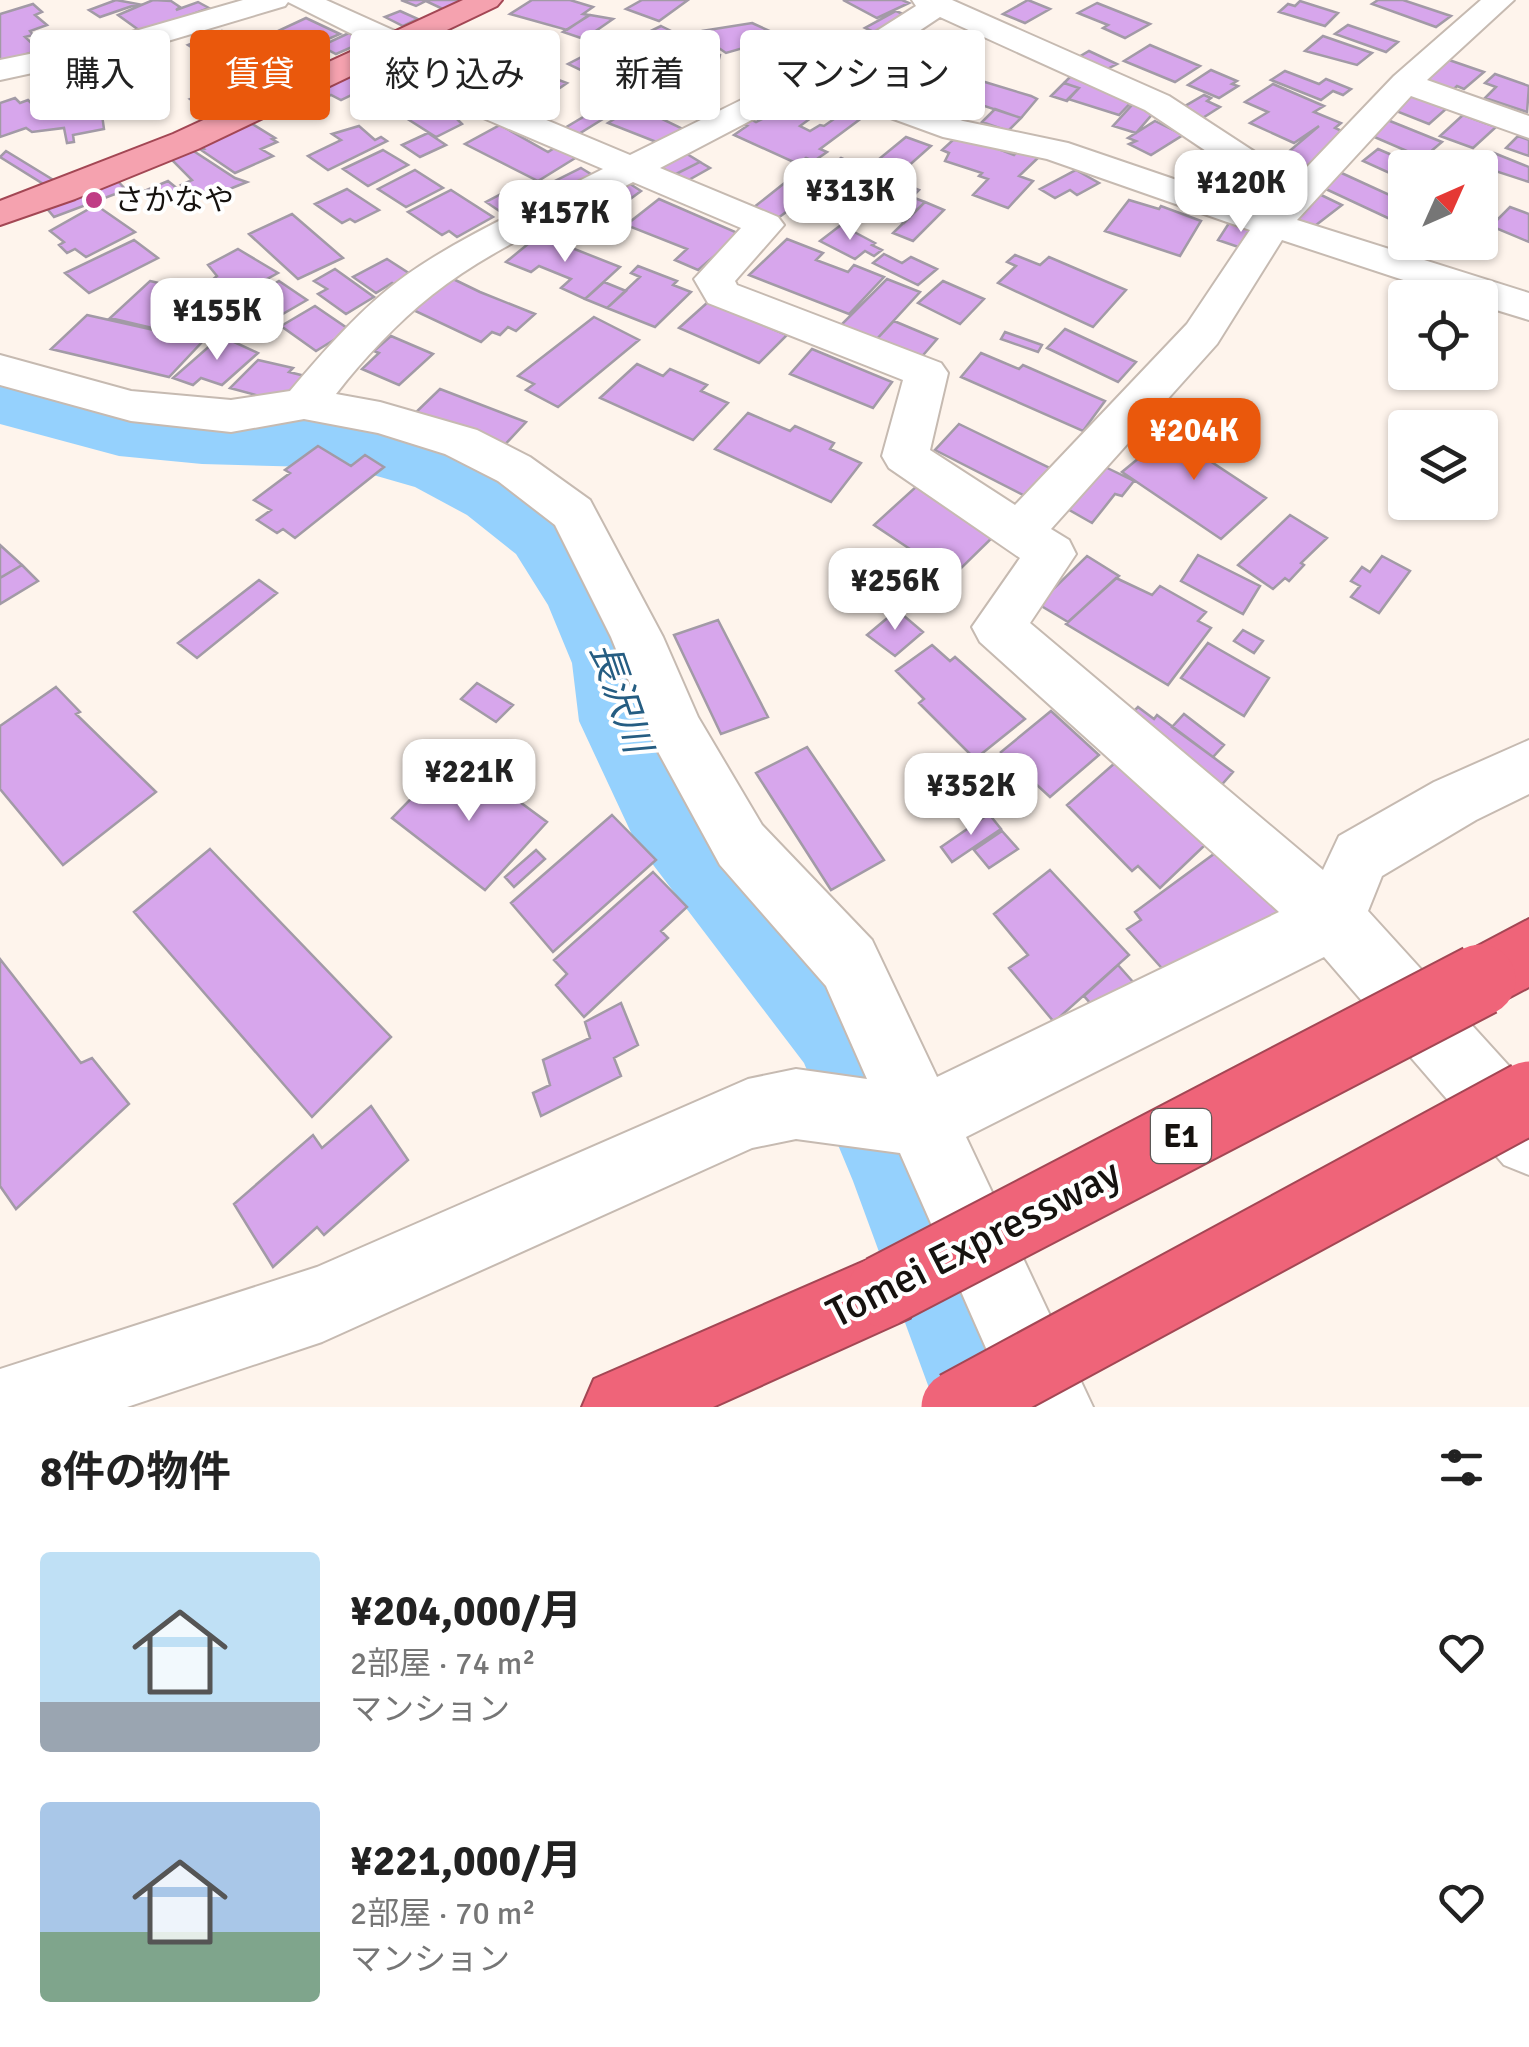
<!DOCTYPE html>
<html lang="ja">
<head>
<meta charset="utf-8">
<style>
	body { margin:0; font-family:Signika,"Noto Sans JP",sans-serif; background:#f6f6f6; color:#222; height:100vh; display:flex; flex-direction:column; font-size:38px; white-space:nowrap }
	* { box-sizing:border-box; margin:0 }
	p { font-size:32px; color:#767676 }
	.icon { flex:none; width:55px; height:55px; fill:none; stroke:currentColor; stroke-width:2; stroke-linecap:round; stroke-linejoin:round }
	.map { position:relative; height:1407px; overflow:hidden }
	.drawer { display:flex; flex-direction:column; background:#fff; flex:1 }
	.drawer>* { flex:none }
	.guide { position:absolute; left:30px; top:30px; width:1000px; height:90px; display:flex; gap:20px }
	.needle { width:65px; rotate:45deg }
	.controls { position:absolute; left:1388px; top:150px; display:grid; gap:20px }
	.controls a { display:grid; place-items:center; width:110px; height:110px; border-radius:10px; background:#fff; box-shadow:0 2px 8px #0004; font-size:50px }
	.price { position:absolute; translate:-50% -85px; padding:0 22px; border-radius:20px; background:#fff; color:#222; font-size:32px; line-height:65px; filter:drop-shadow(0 2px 5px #0008) }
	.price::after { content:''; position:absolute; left:50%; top:60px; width:30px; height:22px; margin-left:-15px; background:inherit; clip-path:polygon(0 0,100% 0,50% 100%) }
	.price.current { background:#ea580c; color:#fff }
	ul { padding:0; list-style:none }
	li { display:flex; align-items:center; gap:30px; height:250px; padding:0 40px }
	li span { display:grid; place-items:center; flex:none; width:280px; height:200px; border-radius:10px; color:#555 }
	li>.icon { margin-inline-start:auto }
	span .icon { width:120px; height:120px; fill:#fffc; stroke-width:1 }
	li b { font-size:42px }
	h2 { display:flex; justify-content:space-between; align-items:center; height:120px; padding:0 40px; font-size:42px }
	.tag { padding:0 35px; border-radius:10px; background:#fff; box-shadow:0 2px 8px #0004; font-size:35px; line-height:90px }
	.tag.current { background:#ea580c; color:#fff }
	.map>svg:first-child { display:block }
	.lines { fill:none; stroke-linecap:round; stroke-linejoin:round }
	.river { fill:#95d1fd; fill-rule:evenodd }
	.building { fill:#d7a6ec; stroke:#a29aa6; stroke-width:2.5 }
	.street-casing { stroke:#c6bab1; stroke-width:4 }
	.primary-casing { stroke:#a34754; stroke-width:4 }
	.highway-casing { stroke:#a34754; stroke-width:4 }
	.street { fill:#fff; fill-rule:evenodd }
	.primary { fill:#f5a2af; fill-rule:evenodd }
	.highway { fill:#ef6479; fill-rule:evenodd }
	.highway-bridge-casing { stroke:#a34754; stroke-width:75; stroke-linecap:butt }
	.highway-bridge { stroke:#ef6479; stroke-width:71 }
	.poi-dot { fill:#c03d85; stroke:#fff; stroke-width:4 }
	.labels { text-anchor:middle; stroke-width:8; stroke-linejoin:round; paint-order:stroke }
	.far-poi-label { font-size:30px; fill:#16120f; stroke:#fff; text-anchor:start }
	.shield { fill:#fff; stroke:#5c5957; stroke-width:2.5 }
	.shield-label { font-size:32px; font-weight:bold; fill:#16120f }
	.water-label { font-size:38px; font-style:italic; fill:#255d82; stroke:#fff }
	.near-street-label { font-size:42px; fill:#16120f; stroke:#fff }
</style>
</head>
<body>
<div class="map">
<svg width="1529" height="1407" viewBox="0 0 1529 1407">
	<rect width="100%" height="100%" fill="#fef4ec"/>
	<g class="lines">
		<path class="river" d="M0,376L119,406L202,414L349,418L464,449L519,477L570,512L622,594L654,663L664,716L699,781L876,991L946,1137L1060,1407H936L853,1181L804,1063L635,841L579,721L572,663L548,605L516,554L467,515L415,487L349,468L202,464L119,456L0,424Z"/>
	</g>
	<path class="building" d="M116,0L138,4L100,17L89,10Z
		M153,0L171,1L180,7L176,10L198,2L209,8L143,33L118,15Z
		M401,0H466L445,10L426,1L416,6Z
		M532,0H570L593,7L583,14L589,15L567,30L510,14Z
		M642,0H688L659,21L626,9Z
		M843,0H902L909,3L877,18Z
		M1028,0L1050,9L1025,23L1003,14Z
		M1378,0H1403L1451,16L1436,27L1372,4Z
		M1300,1L1338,13L1325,26L1279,12L1288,4L1295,6Z
		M1097,3L1150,24L1125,38L1103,28L1108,25L1078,13Z
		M33,4L42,12L35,15L47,25L30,31L33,35L25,37L39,50L0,63V14Z
		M400,11L418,19L403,26L385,17Z
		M896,11L910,17L878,34L865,28Z
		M590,15L613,19L584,39L563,32Z
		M306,18L340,34L312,46L280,30Z
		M752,23L783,37L769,45L764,42L726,53L707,40L702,42L691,37L702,31Z
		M1348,25L1398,42L1386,52L1335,34Z
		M661,26L720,55L719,59L693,72L630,41Z
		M222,31L244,44L209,58L188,45Z
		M349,33L366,41L336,54L321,46Z
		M841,33L858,42L838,51L821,42Z
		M101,34V44L51,53V43Z
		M1323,36L1372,53L1357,65L1305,51Z
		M501,40L529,51L480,80L451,68Z
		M784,44L811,56L808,58L817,62L795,75L753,59Z
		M1150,45L1200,66L1175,82L1124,61Z
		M239,47L248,53L254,51L259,54L252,57L289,78L272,85L253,74L230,84L201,64Z
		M601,47L623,54L652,68L626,81L633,85L623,90L568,64Z
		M1089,51L1117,64L1105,70L1077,58Z
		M399,54L413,65L341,100L331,95L323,99L313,93Z
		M95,58L100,87L50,97L48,82L57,80L56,66Z
		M1449,60L1484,72L1464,89L1457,86L1453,90L1419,78Z
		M877,70L910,85L915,82L940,94L915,108L853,83Z
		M1211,70L1237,81L1232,84L1238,86L1219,98L1188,85Z
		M1285,71L1319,84L1326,79L1351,89L1343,95L1333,91L1321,100L1271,80Z
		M411,73L429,83L381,101L367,91Z
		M540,73L567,83L523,113L495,102Z
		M1073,74L1136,97L1119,115L1068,99L1079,88L1064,83Z
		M1495,74L1529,86L1527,112L1485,98L1496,87L1485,83Z
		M660,76L701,98L673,112L642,95L637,98L627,93Z
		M975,79L1031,96L1037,99L1021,118L951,95Z
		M1064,83L1079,88L1067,101L1051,96Z
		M1273,84L1324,106L1314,112L1341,123L1335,128L1346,133L1295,183L1266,171L1319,126L1294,143L1250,123L1268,112L1245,102Z
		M222,86L234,94L247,89L254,94L210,113L190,99Z
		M809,86L837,97L825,105L815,101L803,110L815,115L800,126L810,131L820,125L824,126L847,110L863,117L820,149L827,152L814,161L806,158L798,164L734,135L747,126L741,124L750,119L756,122L790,105L803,96L796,94Z
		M425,87L458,108L450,112L462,124L436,137L384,104Z
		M98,89L99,94L48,104L47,99Z
		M99,94L104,129L73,135L74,142L67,143L64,128L32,132L26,128L0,137V103L15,98L20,103L28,100L35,107Z
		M1204,95L1211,98L1207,101L1220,107L1201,119L1180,109Z
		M1409,95L1446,109L1429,124L1391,109Z
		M837,97L863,107L836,118L818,111Z
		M621,99L683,129L659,143L608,123L616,118L601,111Z
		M703,101L724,113L704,123L683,110Z
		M1133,104L1155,111L1136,133L1113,126Z
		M995,109L1021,118L1008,131L982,122Z
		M590,113L603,119L577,135L563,129Z
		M1463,115L1496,127L1473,148L1440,136Z
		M1385,119L1442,142L1423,158L1365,133Z
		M1155,121L1183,135L1151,155L1129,144L1136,141L1128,138Z
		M249,122L275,138L272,139L277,142L261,149L273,156L235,173L201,150L204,149L200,146Z
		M500,125L548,152L556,147L577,157L538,181L465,144Z
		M359,126L375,140L381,137L387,141L328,170L308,156L341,140L332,134Z
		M428,133L446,145L420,157L402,145Z
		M1518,136L1529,140V156L1506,148Z
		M906,137L931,146L905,169L879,159Z
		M953,140H975L1014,155L1019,150L1040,156L1019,176L1033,181L1008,208L973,195L988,179L979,176L982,173L945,161L949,153L942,150Z
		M1378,149L1422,168H1405V180L1363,161Z
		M192,150L235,178L247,182L205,199L187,190L181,185L192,180L171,159Z
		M383,150L408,165L368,186L343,169Z
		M6,151L55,181L45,185L0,157Z
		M1494,153L1529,167V182L1480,166Z
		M687,154L700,162L674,175L661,167Z
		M841,158L852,163L778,218L753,208L811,162L827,168Z
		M700,162L710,168L685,182L674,175Z
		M854,166L888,179L892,175L908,182L904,184L919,190L912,197L925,202L904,223L864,208L860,210L824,192Z
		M581,168L599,179L559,200L541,188Z
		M415,170L443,188L406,207L378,189Z
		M1076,170L1099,183L1077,195L1070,190L1055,198L1040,189Z
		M1335,170L1405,202V208L1390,219L1315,184Z
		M1259,175L1285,185L1258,212L1232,202Z
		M115,178L126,190L54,217L44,205Z
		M624,180L641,191L614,211L569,234L548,222Z
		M168,181L179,190L156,200L144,191Z
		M347,189L379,210L355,222L350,219L342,223L315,204Z
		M451,190L493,217L457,237L449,231L442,235L408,212Z
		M505,192L511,196L518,193L529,200L537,196L548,203L514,221L486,202Z
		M1317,193L1342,205L1307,232L1283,220Z
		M659,199L740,234L698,270L675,260L687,249L626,225Z
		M1129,200L1159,209L1161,206L1201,221L1180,256L1105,231Z
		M925,202L944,210L913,241L893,233Z
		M96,205L135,232L86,257L75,249L67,253L59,245L64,242L50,231Z
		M1510,207L1529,214V242L1491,226Z
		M292,214L343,258L298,279L249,234Z
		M1231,220L1263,230L1250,251L1218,240Z
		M841,225L875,243L872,245L882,250L874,256L865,251L855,259L820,241Z
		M539,235L620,267L585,299L561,288L571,279L539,266L531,272L506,262Z
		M787,239L823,253L816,260L848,272L854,265L884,277L849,314L749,275Z
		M134,240L158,258L89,293L65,273Z
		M238,249L278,273L232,298L212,280L217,276L208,265Z
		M884,254L902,263L911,257L937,269L918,285L873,263Z
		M1015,255L1040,265L1049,257L1126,290L1093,327L998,283L1016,266L1007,262Z
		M387,259L418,279L401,289L392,283L376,293L353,277Z
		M638,266L677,281L673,285L691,292L655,327L607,308L640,277L631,273Z
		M335,269L374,297L346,314L318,294L327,289L314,281Z
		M449,277L480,292L535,314L516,331L508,327L500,335L492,332L481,342L411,309Z
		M887,279L920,292L874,342L839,327Z
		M150,281L203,293L165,331L110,318Z
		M279,281L307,300L274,319L246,300Z
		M943,281L984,299L960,324L918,303Z
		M604,282L626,291L607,308L585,299Z
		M197,299L207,302L176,333L165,331Z
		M708,302L787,335L759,363L679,328Z
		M315,306L350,330L316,351L281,326Z
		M87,315L203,341L169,377L51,349Z
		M594,317L639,340L558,407L526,390L534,384L518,376Z
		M894,321L937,339L918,361L874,342Z
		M1065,329L1136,362L1118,382L1047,348Z
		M1005,332L1042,345L1038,352L1001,339Z
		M221,336L258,353L222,385L201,378L193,385L173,378Z
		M391,336L433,354L399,385L362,369L379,353L374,351Z
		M812,349L892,382L873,408L790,374Z
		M981,353L1019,369L1023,365L1105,401L1083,431L961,377Z
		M258,360L293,368L289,372L317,379L289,404L230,388Z
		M637,364L663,376L670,369L707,385L701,391L728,403L693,440L600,398Z
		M440,389L526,422L499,451L412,416Z
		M748,413L790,431L795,426L834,443L830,449L861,463L831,502L715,449Z
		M959,424L1060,473L1037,502L935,450Z
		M1168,426L1208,448L1201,455L1266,498L1221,539L1122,472L1156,444L1151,441Z
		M318,446L351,466L365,455L384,467L295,538L283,529L277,533L257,520L271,510L254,500L290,473L285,470Z
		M1099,464L1134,481L1122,496L1115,494L1092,523L1064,507Z
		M918,485L997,533L952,577L874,525Z
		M1290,515L1327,538L1301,563L1304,565L1289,581L1285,578L1273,589L1238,565Z
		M0,545L22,565L0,578Z
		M1198,555L1260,586L1243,614L1181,581Z
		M1087,556L1119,576L1068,622L1038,604Z
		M1382,556L1410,571L1379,613L1351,597L1360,586L1351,581L1362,567L1370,572Z
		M22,565L38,581L0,604V578Z
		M1116,578L1152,595L1160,586L1206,612L1198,621L1211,628L1168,685L1066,624Z
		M259,580L277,593L197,658L178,643Z
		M897,610L923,632L895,656L867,635Z
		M718,620L768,717L721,734L674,635Z
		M1243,630L1263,641L1254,653L1234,641Z
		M1208,643L1269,678L1244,716L1181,678Z
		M932,645L950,661L955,657L1025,719L975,759L919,703L924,699L896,671Z
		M477,683L513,705L496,722L461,699Z
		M56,687L80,712L76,714L156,792L63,865L0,789V726Z
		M1138,707L1154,719L1157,715L1233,772L1210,798L1121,724Z
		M1051,711L1099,755L1050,797L1001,752Z
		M1184,714L1224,745L1213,757L1172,727Z
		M807,747L884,860L831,890L756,773Z
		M449,760L508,802L513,797L547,822L485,890L392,818Z
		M1116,762L1205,845L1160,888L1138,866L1132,871L1067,805Z
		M989,814L1001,829L952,862L941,847Z
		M612,815L656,860L553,952L511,903Z
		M1002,831L1018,849L989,868L974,850Z
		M210,849L391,1037L312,1117L134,912Z
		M536,850L545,859L514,887L505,877Z
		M1218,851L1280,913L1167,974L1127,929L1141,920L1135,912Z
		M1050,870L1129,955L1054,1022L1009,968L1028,955L994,914Z
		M653,872L687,907L661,931L668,938L584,1017L556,985L567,974L554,960Z
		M0,959L81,1063L92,1058L129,1104L16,1209L0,1186Z
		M1118,965L1134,983L1098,1012L1084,996Z
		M621,1003L638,1045L614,1058L621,1076L541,1116L533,1093L550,1085L543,1060L590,1038L585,1022Z
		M371,1106L408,1160L324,1235L317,1227L273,1267L234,1204L313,1135L322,1148Z"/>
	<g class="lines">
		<g class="street-casing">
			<path id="street" d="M243,0H326L406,36L472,89L630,155L861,41L916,6L912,0H952L1169,96L1261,156L1266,164L1234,200L1266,210L1394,76L1481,0H1514L1427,80L1529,116V138L1411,96L1297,220L1529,293V320L1480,305V298H1458L1282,240L1217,344L1051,529L1069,540L1076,554L1030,623L1323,870L1339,836L1434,782L1529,740V794L1476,820L1382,876L1368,911L1529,1088V1175L1504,1165L1324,957L966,1137L1093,1407H1012L900,1153L796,1139L752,1148L322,1342L127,1407H0V1369L317,1267L748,1079L796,1069L867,1079L826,986L720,865L656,748L611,637L555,525L498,481L445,454L378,433L304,419L231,432L131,421L0,385V355L131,391L231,400L290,391C324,351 362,307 405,276C466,233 537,203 603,169L448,103L384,50L288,2L285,6L134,51L0,80V60L118,36ZM940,17L1145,110L1227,165L1203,189L1068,143L963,121L837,76L883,55ZM811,89L943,137L1047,159L1250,230L1187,324L1015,505L930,450L948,373L941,363L737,285L735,281L784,225L778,217L660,168ZM633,182L741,228L694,279L708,303L903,380L882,456L889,468L1020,558L972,627L980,642L1279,912L937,1077L872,940L762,825L698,717L663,637L590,500L530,457L477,430L380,402L336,394C363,359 397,323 432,295C491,248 566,217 633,182Z"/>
		</g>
		<g class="primary-casing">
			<path id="primary" d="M463,0H502L497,6L198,149L75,199L0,225V201L173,134Z"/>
		</g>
		<g class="highway-casing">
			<path id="highway" d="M1529,919V987L1480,1013L1457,1003L1447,980L1457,957Z
				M883,1253L910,1264L921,1291L910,1318L713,1407H582L594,1379Z"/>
		</g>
		<use href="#street" class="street"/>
		<use href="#primary" class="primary"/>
		<use href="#highway" class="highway"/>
		<g class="highway-bridge-casing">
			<path id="highway-bridge" d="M883,1291L1480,980
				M957,1407L1529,1097"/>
		</g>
		<use href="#highway-bridge" class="highway-bridge"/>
	</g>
	<circle class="poi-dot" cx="94" cy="200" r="10"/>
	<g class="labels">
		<g class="far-poi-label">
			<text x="114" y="210">さかなや</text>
		</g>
		<rect class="shield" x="1151" y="1109" width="60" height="54" rx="8"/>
		<g class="shield-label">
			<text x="1181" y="1147">E1</text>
		</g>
		<g class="water-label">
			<text transform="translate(621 697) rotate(71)" y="13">長沢川</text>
		</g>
		<g class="near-street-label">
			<text transform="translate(973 1242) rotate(-27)" y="15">Tomei Expressway</text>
		</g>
	</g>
</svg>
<div class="controls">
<a><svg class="needle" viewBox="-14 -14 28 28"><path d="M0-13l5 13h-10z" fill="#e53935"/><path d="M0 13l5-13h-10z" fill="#767676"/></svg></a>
<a><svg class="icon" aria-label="locate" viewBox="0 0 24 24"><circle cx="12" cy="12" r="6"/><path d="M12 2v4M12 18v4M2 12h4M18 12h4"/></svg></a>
<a><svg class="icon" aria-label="layers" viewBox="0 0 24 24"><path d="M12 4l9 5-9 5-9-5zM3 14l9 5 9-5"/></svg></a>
</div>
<b class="price" style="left:1241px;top:235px">¥120K</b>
<b class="price" style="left:850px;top:243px">¥313K</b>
<b class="price" style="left:565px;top:265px">¥157K</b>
<b class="price" style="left:217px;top:363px">¥155K</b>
<b class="price current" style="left:1194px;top:483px">¥204K</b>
<b class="price" style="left:895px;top:633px">¥256K</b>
<b class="price" style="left:469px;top:824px">¥221K</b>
<b class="price" style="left:971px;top:838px">¥352K</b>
<div class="guide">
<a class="tag">購入</a>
<a class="tag current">賃貸</a>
<a class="tag">絞り込み</a>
<a class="tag">新着</a>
<a class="tag">マンション</a>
</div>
</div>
<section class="drawer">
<h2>8件の物件<svg class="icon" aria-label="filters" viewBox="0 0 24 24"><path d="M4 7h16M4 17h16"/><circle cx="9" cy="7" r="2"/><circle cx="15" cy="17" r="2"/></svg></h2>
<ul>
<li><span style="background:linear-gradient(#bfe0f5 75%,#9aa5b1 0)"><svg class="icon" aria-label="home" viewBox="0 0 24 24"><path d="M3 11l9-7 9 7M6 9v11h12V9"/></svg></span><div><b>¥204,000/月</b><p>2部屋 · 74 m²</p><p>マンション</p></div><svg class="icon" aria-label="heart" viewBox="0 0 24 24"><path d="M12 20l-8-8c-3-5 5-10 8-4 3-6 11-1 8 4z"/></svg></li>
<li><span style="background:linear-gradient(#a9c7e8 65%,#7fa58c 0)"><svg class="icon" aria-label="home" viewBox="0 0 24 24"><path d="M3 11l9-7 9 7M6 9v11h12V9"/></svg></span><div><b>¥221,000/月</b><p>2部屋 · 70 m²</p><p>マンション</p></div><svg class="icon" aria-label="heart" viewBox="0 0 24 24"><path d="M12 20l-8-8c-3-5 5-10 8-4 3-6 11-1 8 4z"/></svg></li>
</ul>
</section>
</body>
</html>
